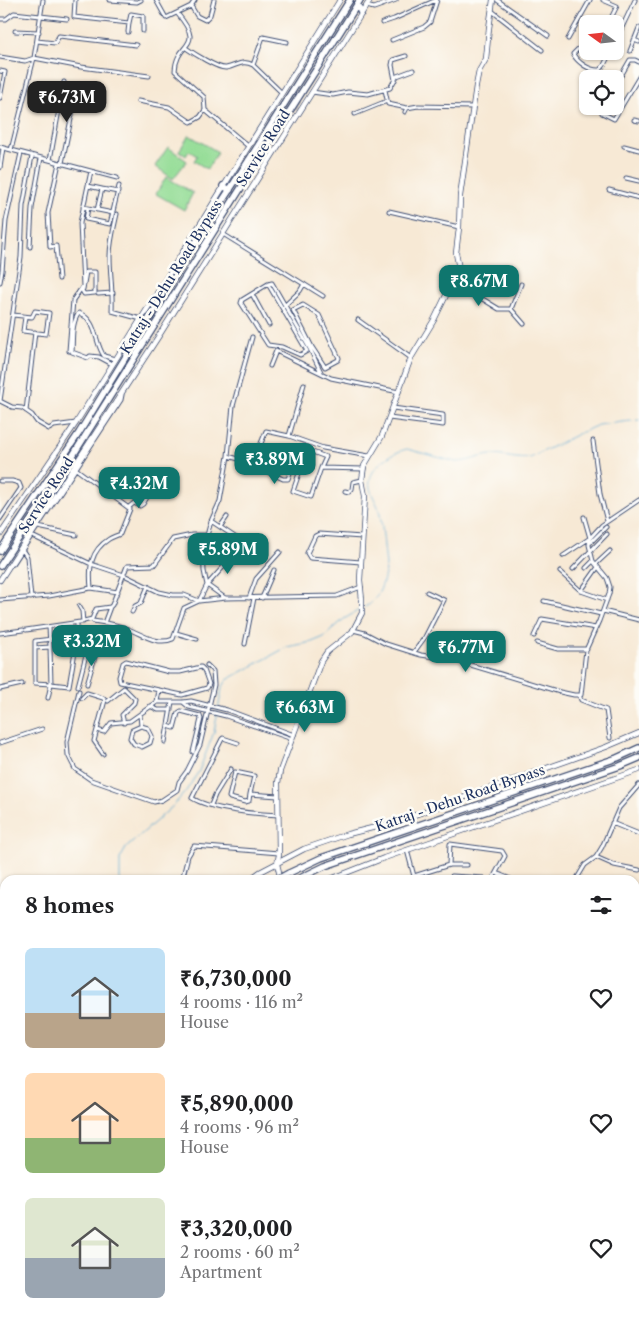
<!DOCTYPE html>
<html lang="en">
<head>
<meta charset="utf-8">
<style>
	body { margin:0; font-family:"Libre Caslon Text",serif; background:#f6f6f6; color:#202124; height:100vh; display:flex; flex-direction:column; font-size:19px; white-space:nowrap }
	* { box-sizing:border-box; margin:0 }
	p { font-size:16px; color:#757577 }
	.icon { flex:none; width:28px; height:28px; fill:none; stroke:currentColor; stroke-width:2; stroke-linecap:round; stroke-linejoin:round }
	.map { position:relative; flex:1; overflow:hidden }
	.side { position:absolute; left:0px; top:875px; width:640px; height:446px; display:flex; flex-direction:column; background:#fff; border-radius:15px 15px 0 0; box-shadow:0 1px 4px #0004 }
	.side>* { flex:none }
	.needle { width:32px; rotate:285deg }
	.fabs { position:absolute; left:579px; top:15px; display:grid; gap:10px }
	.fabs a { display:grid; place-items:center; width:45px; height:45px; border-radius:8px; background:#fff; box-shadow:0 1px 4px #0004; font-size:25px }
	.price { position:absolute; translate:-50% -42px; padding:0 11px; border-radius:10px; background:#0f766e; color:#fff; font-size:16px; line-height:32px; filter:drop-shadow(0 1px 2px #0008) }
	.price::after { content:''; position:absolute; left:50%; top:30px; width:15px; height:11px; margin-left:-8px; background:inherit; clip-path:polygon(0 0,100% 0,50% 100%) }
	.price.on { background:#222; color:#fff }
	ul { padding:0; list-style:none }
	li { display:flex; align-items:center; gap:15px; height:125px; padding:0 25px }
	li span { display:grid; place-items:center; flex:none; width:140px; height:100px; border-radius:8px; color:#555 }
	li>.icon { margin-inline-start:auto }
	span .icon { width:60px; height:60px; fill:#fffc; stroke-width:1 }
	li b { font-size:21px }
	h2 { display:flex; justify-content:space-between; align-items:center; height:60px; padding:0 25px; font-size:21px }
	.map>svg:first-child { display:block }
	.green { fill:#95dd97; stroke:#58867a }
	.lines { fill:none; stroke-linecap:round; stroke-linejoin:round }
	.stream { stroke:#5aa8d3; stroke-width:1 }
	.secondary-tunnel { stroke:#cbc4bd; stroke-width:4.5; stroke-dasharray:4.5 2; stroke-linecap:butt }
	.street-casing { stroke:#3c4b70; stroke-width:5 }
	.secondary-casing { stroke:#3c4b70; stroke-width:6 }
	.highway-casing { stroke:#3c4b70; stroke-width:8 }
	.street { stroke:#fff; stroke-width:3 }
	.secondary { stroke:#fff; stroke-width:4.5 }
	.highway { stroke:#fff; stroke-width:5.5 }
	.highway-bridge-casing { stroke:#3c4b70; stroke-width:8; stroke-linecap:butt }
	.highway-bridge { stroke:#fff; stroke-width:5.5 }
	.labels { text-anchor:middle; stroke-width:5; stroke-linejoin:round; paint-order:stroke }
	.street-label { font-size:14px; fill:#1b2f5e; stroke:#fdfcf7 }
</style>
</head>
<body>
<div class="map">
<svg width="639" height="1321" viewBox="0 0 639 1321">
	<rect width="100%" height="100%" fill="#fdfcf7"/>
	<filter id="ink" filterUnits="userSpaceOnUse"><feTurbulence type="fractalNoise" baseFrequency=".02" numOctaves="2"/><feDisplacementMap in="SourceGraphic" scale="10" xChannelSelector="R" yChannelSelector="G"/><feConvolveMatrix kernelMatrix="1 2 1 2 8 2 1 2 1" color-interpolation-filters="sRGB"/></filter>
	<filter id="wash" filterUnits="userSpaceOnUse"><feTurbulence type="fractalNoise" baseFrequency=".0096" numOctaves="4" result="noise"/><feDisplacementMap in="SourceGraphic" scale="20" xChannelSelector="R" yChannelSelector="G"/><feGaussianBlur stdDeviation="1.12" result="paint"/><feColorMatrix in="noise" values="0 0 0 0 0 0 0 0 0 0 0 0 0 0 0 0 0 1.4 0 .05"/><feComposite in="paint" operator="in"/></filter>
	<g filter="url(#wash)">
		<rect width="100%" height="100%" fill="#f7e9d5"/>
		<path class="green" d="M189,135L218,152L207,169L194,161L197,156L189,151L186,156L179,151Z
			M168,147L187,161L173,179L155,166Z
			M166,177L193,193L184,210L156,194Z"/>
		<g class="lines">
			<path class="stream" d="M365,607C379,601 385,580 386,565C384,548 383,531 380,514C379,505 372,497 370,488C366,469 390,453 407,449L456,462C468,462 479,456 491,455C504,455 517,460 530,458L578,434L598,425L639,420
				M120,880V859L126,848L173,806L186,791L199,771L214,732L222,688L227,680L287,647L312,642L324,637L344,619L361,609
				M0,1042L5,1040"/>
		</g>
	</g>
	<g filter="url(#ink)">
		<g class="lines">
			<path class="secondary-tunnel" d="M287,96L300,104
				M284,101L298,109"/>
			<g class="street-casing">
				<path id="street" d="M75,0L74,17L129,23L131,14L143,16V31
					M110,0L137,2L141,0
					M156,0L166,18L191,6L195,0
					M497,0L548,36
					M603,0L617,6L608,24
					M191,6L197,16L205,20L210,15L214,0
					M366,6L374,8L396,0
					M492,11L542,50
					M0,19H6L14,13L67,19
					M382,23L394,19L436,0
					M15,31L39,32
					M128,32L129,23
					M568,39L590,0
					M392,40L424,27L430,22L437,0
					M634,40L639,42
					M37,41L55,43L59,36L136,45
					M615,42L635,0
					M186,48C193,53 218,69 226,68C237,66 242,59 253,65L282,93
					M593,51L590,55L578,49L573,54C578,63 590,71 600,70L604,65L611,51
					M630,51L639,28
					M0,57L25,61L34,58L81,67L149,76
					M253,65L263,37L287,42
					M0,71L5,72L0,98
					M395,80L392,65L393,60L406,56
					M615,86L630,60H635L639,62
					M385,90L388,104L407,108
					M312,92L333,95L348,92L368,94L390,88L397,76L413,70
					M138,101L169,107L191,122L200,117L205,110L204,97L175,71C176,40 207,49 177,13
					M604,106L601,110L602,113L614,119L639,77
					M205,110L248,146
					M405,112L407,108L418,106L473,107
					M355,114L387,101
					M634,120L639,121
					M624,146L639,150
					M0,147L117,178
					M11,150L34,58L43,0
					M32,156L23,206L21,257L0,401L12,407L22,408L32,415L37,422L49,429L54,426L76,423
					M50,160L64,82
					M62,163L78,85
					M0,168L3,148
					M626,178L639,181
					M88,186L102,189
					M609,190L639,198
					M83,207L113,213
					M88,208L86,219L110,224L119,186
					M97,210L102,189L118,192
					M389,211L459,227
					M117,214C114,227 110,242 110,256C110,274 113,292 112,311L141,319L146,323
					M223,234L323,296
					M30,247L32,208L41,158
					M59,279L56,246L50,247L48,213L59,163
					M453,281L499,309H511
					M0,282L2,271L6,221L21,153
					M268,284L272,283L310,349L321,372
					M81,289L84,294L95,293V272H86L83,289
					M98,294L113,293
					M252,294L269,325
					M303,305L319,315L339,358L338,360L325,367L312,347L293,310Z
					M282,308L307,351L300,355L282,347L268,345L241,303L242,300L268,284L282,308L300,291L304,284
					M511,309L521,284
					M511,309L524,324
					M13,315L32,317L35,311L49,313L46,334L23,331L25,317
					M358,320L411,358
					M69,351L73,300L83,286L80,223L91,171
					M112,364L99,357L90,356L88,358L72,352C73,340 71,323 79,313C98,321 94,342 104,356L115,359
					M270,366L276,351L331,378L399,392
					M304,384L289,436L323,448L369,456
					M26,411L35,332
					M389,418L443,425V415L393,408
					M593,441L600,494L607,521
					M258,451L288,465L291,470L288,479H283L255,466L253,463L266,431L289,436
					M228,456L253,463
					M321,468L326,457L307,450L293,491L311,497L321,468L364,469
					M76,469L130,509L120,534C116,536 112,537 109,539C90,551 89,568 91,588
					M0,481H12L19,483L21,488L0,519
					M156,484L163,488
					M345,491L349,492L352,489L353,482L362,480
					M129,507L134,503L140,506L143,504L160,476
					M211,521L250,547
					M38,527L76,535
					M220,527L227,517
					M32,536L91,564L124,575L159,592L173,595H184L199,601L226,598L337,596L361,587
					M590,543L606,527
					M23,551L27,557L31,598
					M563,556L590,538L584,517
					M361,562L310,558L307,553L315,536L319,534L362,537
					M596,564L610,551
					M11,565L13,564L121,400L122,395
					M586,568L593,561
					M573,569L607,534
					M560,572L581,591L607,600
					M581,591L598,567
					M225,598L207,585L204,571L203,550L211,521L220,501L228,456L233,406L252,337
					M249,598L256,579L280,552
					M262,598L274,570
					M0,600L49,596L91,588L118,592
					M544,601L601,614
					M79,606L82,611L83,622
					M603,611L639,620
					M132,612L135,606L141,603L148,586
					M93,621C104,623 117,624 128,629C142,634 157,646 173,639L184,608L199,601L207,585L225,565L234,553
					M104,623L110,607
					M49,627L50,647L35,648V683L51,684L50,647
					M26,630L80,622L92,619L96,609L110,607L112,605L127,566L154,565L173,539L192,535H207
					M353,630L365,633L386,644L421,655L454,660L560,692L574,695H581L586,650L599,621L609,594L610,587L607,578L593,561L589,545L590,538L602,525L639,500
					M0,633L23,630
					M176,633L197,639
					M534,636L542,619L596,628
					M537,643L558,649H587
					M245,644L254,598
					M35,648V641L77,636L96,646L97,650L87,684
					M414,652L425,637L444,600L427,592
					M78,686L89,643
					M0,689L22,684
					M79,691L67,742L68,755L75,769L91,780L154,802L162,800L177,790L179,782L187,771L200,745L214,685L213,671L207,665
					M579,695L581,700L606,710L610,738
					M48,698L51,684L69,686L77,640V623
					M82,698L87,693L103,698L105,700L94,741L103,754
					M108,701L124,688L135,699L134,703L122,715L124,723
					M157,702L159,690L182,695L207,688L209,684L204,670L201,667L180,672H169L126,661L123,663L119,677L120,682L159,690
					M183,702L189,707L226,716L292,739
					M150,706L158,710H171
					M140,715L141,726L132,730L130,738L134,744L142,747L150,743L152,736L148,728L141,726
					M168,726L174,728L178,713L181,711L200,716L201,719L193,752
					M97,730L104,732L111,723L130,721L157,702H183L191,701L227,710L294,735
					M165,742L172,702
					M0,743L42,729
					M238,743L223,738L222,739L192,798C211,810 256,814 279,815
					M250,794L254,776L235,772L229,797L230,798L245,802L249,801L250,794L278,796
					M211,805L215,795L231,769
					M612,823L639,834
					M407,850L415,880
					M596,857L614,865L639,870
					M467,865H449L450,844L502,851L505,856L492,880
					M498,874L513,880
					M414,876L449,865
					M452,876L483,878L485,880
					M182,880L188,856L194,846L279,853
					M498,880L501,875
					M576,880L585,865L596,857L602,847L619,808L639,785
					M635,960L639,940
					M635,977L639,980
					M0,989L5,997
					M635,1011L639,1012
					M0,1033L5,1031
					M0,1118L5,1119
					M635,1128L639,1127
					M635,1144H639
					M0,1145L5,1146
					M635,1164H639
					M0,1308H5
					M46,1316L67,1321
					M216,1316L260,1321
					M490,1316L491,1321
					M494,1316L506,1321
					M27,1321L30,1316
					M360,1321L361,1316
					M412,1321V1316
					M539,1321L540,1316
					M554,1321V1316
					M628,1321L629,1316"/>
			</g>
			<g class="secondary-casing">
				<path id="secondary" d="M0,535L76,423L340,0
					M0,580L160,334L370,0
					M249,880L260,872L304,849L348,834L392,823L606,747L639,733
					M281,880L277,864L279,855L278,783L280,771L321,661L327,652L352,632L362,613V600L360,580L365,496L362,480L364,466L382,436L411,358L434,320L459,269L456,253L459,228L460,196L476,86L479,71L486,59L489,28L493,0
					M328,880L384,858L639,770
					M0,1077L5,1075
					M325,1321V1316"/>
			</g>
			<g class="highway-casing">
				<path id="highway" d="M357,4L361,13
					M313,58L350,0
					M321,62L360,0
					M223,186L230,190
					M0,551L79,433L206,226L249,160
					M0,566L55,484L256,164
					M289,873L321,858L617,758L639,748
					M296,880L325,866L620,766L639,758
					M0,1056L5,1053
					M0,1066L5,1063"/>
			</g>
			<use href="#street" class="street"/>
			<use href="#secondary" class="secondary"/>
			<use href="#highway" class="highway"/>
			<g class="highway-bridge-casing">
				<path id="highway-bridge" d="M249,160L313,58
					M256,164L321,62
					M276,880L289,873"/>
			</g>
			<use href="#highway-bridge" class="highway-bridge"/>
		</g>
	</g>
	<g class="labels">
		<g class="street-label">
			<text transform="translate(263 148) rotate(-58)" y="5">Service Road</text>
			<text transform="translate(171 277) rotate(-58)" y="5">Katraj - Dehu Road Bypass</text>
			<text transform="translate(46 495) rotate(-57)" y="5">Service Road</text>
			<text transform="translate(460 798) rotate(-19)" y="5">Katraj - Dehu Road Bypass</text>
		</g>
	</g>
</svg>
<div class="fabs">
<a><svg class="needle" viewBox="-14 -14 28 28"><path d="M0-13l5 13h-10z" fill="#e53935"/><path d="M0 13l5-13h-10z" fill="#757577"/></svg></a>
<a><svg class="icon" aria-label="locate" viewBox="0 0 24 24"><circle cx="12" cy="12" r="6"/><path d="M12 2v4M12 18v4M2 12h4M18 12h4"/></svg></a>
</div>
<b class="price on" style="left:67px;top:123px">₹6.73M</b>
<b class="price" style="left:479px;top:307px">₹8.67M</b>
<b class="price" style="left:275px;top:485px">₹3.89M</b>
<b class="price" style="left:139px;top:509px">₹4.32M</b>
<b class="price" style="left:228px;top:575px">₹5.89M</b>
<b class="price" style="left:92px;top:667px">₹3.32M</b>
<b class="price" style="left:466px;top:673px">₹6.77M</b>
<b class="price" style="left:305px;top:733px">₹6.63M</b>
<section class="side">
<h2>8 homes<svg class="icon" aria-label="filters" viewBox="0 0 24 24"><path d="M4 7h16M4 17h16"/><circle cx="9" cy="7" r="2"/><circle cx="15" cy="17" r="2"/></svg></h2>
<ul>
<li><span style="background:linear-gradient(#bfe0f5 65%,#b9a48a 0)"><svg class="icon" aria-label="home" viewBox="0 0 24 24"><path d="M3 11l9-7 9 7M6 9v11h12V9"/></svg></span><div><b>₹6,730,000</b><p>4 rooms · 116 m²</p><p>House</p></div><svg class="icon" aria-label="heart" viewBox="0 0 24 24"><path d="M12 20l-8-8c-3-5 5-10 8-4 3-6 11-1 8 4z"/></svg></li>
<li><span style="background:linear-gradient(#ffd9b3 65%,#8fb573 0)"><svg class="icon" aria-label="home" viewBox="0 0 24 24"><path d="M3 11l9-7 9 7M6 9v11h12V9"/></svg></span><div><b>₹5,890,000</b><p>4 rooms · 96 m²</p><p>House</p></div><svg class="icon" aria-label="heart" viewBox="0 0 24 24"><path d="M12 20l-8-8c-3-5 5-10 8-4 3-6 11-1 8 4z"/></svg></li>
<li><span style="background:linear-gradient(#dfe7d0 60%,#9aa5b1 0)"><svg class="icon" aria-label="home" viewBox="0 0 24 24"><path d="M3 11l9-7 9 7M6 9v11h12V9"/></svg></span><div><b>₹3,320,000</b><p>2 rooms · 60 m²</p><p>Apartment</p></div><svg class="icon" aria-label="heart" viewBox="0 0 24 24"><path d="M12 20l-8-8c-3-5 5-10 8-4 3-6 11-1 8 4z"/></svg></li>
</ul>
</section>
</div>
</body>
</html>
